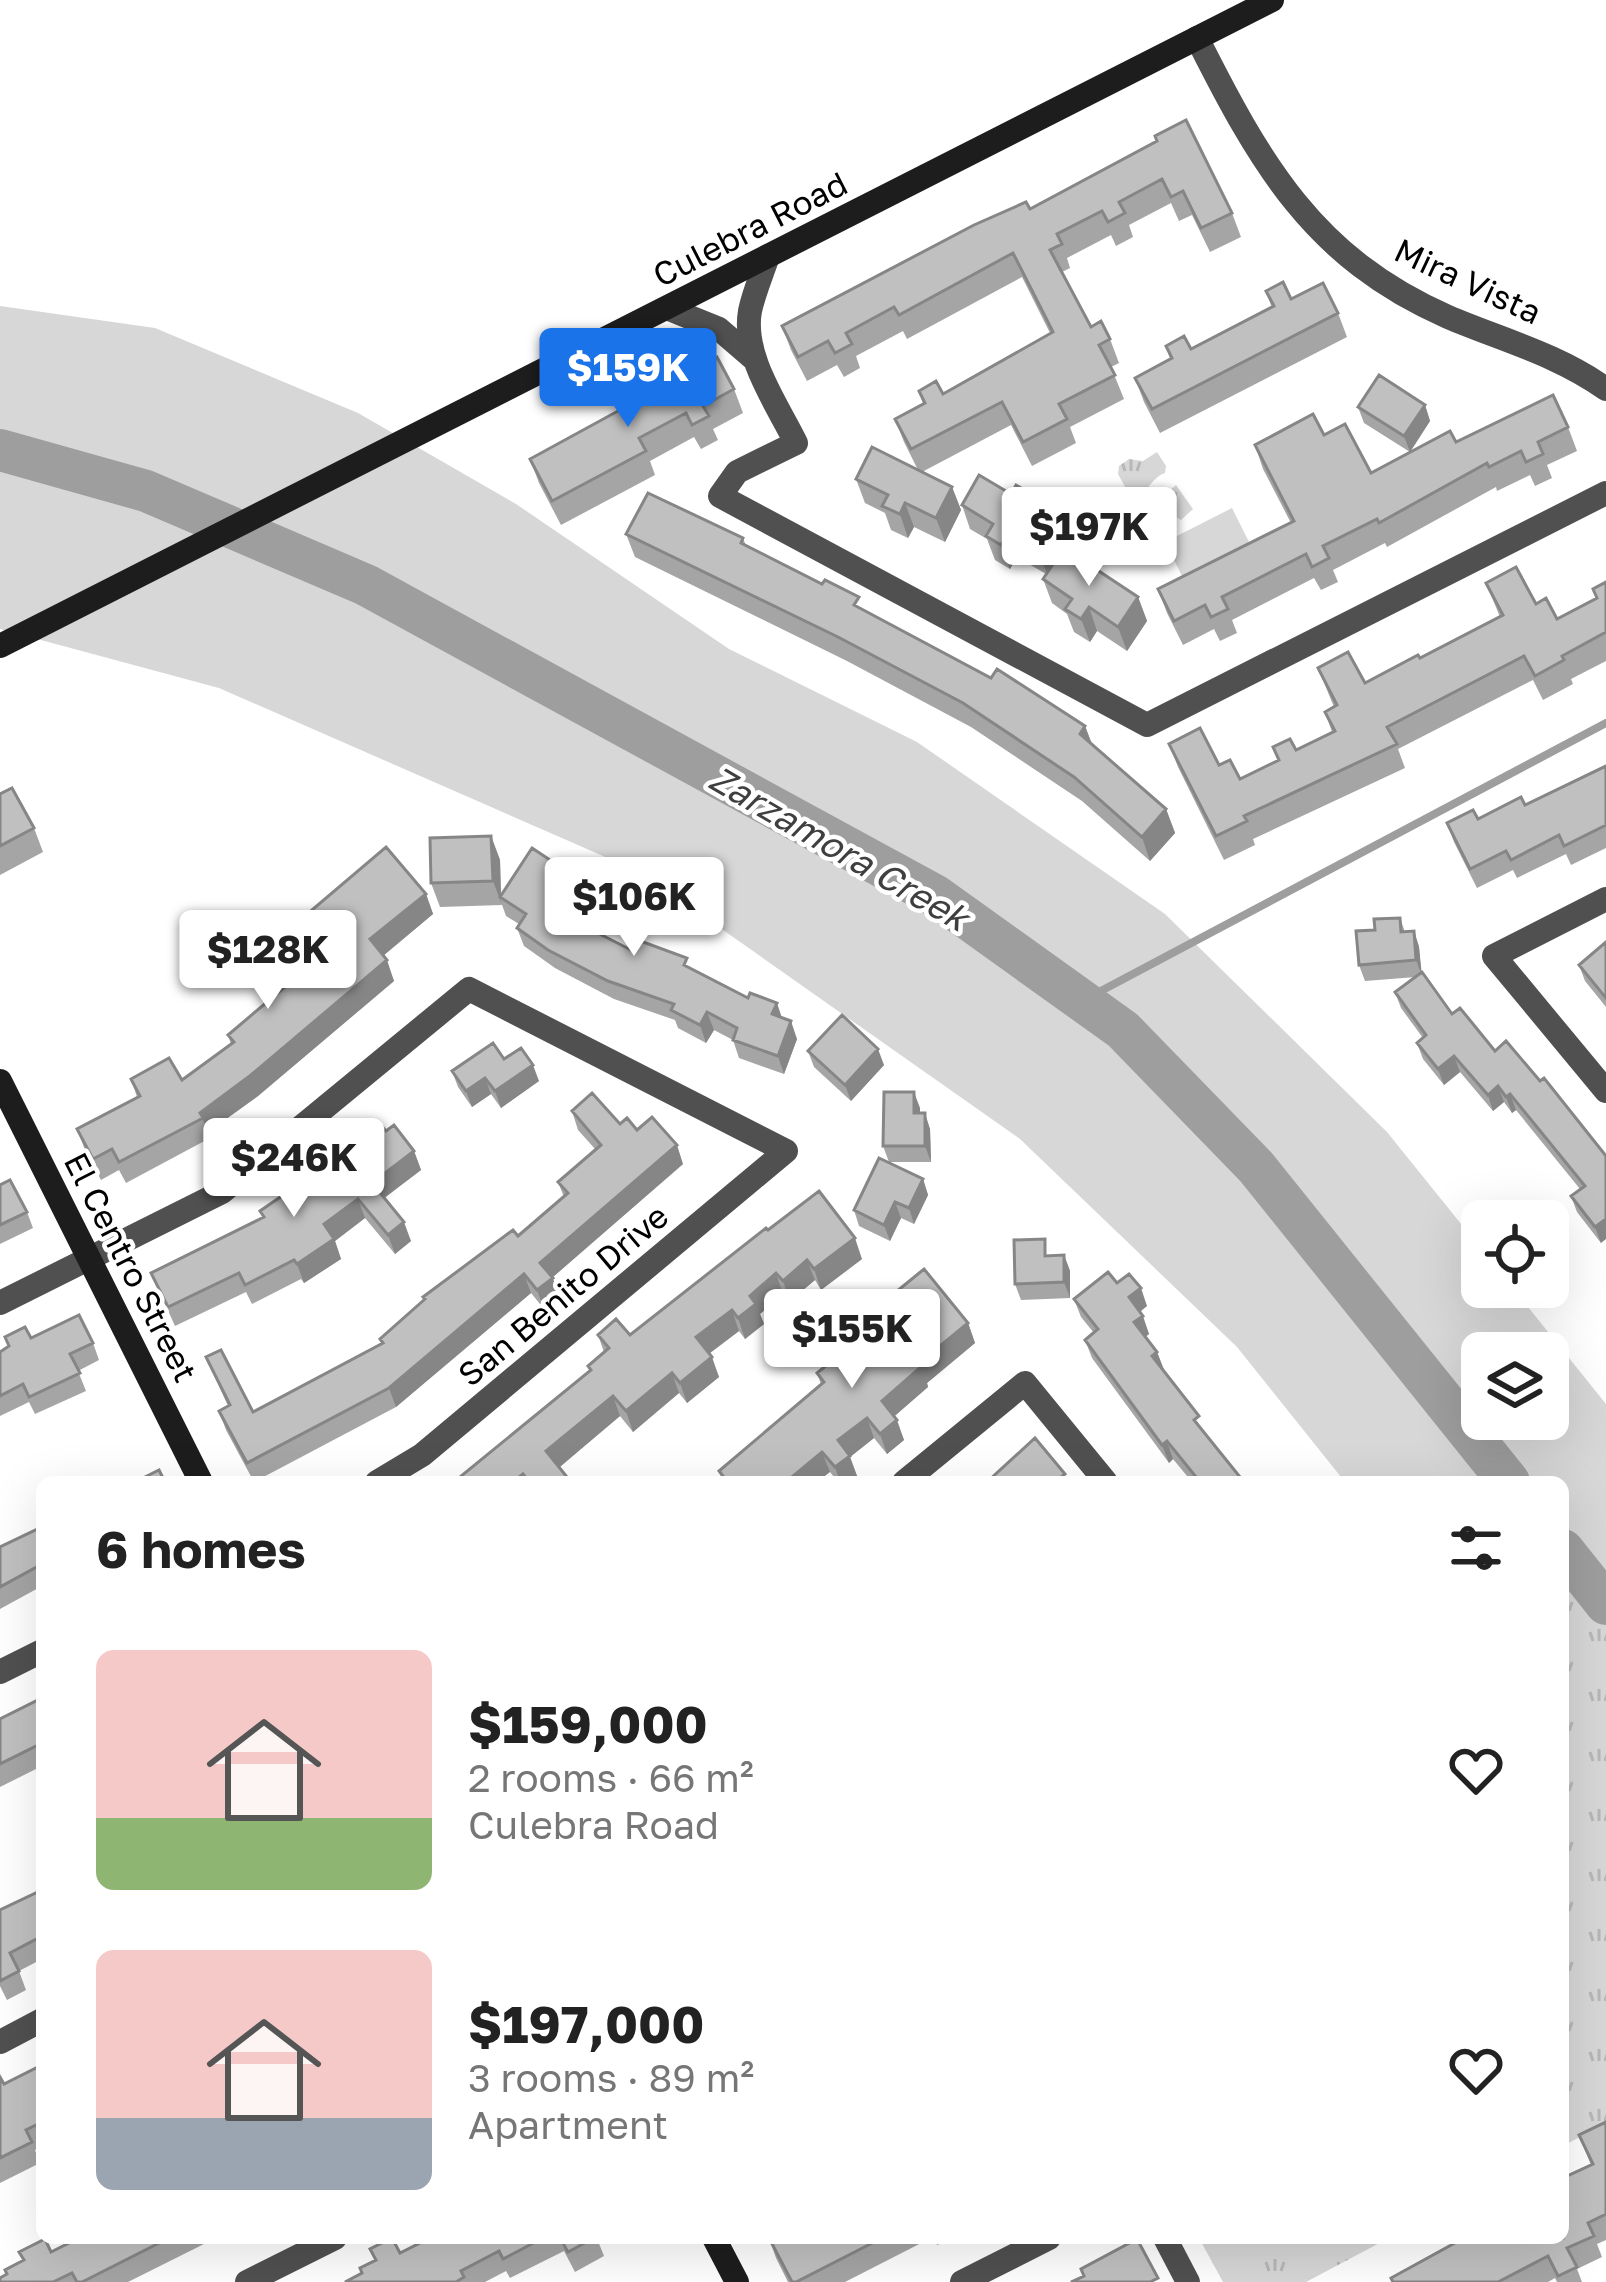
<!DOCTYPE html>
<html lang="en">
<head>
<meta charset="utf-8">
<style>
	body { margin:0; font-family:"Golos Text",sans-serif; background:#f6f6f6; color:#222; height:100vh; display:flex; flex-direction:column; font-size:45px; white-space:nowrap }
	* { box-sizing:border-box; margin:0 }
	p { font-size:39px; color:#767676 }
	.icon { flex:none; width:66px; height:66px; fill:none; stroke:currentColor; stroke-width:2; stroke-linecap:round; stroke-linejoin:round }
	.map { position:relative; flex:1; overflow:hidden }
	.drawer { position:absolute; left:36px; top:1476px; width:1533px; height:768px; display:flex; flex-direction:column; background:#fff; border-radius:18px; box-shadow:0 12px 48px #0002 }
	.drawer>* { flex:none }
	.fabs { position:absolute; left:1461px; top:1200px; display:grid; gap:24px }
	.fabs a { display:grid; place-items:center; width:108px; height:108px; border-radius:18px; background:#fff; box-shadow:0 12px 48px #0002; font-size:60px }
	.price { position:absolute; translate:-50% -102px; padding:0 27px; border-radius:12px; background:#fff; color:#222; font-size:39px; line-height:78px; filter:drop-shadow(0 3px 6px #0008) }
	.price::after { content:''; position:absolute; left:50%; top:72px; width:36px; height:27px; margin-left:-18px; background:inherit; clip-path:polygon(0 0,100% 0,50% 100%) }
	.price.active { background:#1a73e8; color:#fff }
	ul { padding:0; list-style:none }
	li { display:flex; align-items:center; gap:36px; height:300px; padding:0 60px }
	li span { display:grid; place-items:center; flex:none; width:336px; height:240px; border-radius:18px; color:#555 }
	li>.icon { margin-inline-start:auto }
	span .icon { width:144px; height:144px; fill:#fffc; stroke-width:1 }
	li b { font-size:51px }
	h2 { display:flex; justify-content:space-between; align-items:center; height:144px; padding:0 60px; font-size:51px }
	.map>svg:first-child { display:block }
	.grass { fill:#d7d7d7; fill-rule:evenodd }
	.park { fill:url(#park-tufts) }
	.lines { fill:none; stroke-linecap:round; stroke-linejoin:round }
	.stream { stroke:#9e9e9e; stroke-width:8 }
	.river { stroke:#9e9e9e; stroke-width:42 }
	.street { stroke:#505050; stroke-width:24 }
	.secondary { stroke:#1d1d1d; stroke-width:24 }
	.wall { fill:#a5a5a5 }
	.shaded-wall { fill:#868686 }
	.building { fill:#c0c0c0; stroke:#868686; stroke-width:3 }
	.labels { text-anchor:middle; stroke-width:9; stroke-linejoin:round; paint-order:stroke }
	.street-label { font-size:33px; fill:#000; stroke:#fff }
	.water-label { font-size:36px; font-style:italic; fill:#3f3f3f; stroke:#fff }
</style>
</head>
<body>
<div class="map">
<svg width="1606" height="2282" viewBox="0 0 1606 2282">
	<defs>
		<pattern id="park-tufts" width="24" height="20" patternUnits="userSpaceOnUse" patternTransform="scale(3)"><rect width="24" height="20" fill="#d7d7d7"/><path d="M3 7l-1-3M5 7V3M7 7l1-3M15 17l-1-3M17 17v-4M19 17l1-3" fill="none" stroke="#b7b7b7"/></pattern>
	</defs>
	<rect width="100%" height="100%" fill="#fff"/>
	<path class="grass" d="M0,306L155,328L358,413L516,504L729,649L917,742L1165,914L1387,1132L1482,1250V1287H1512L1606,1404V1811L1563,1756V1482H1345L1237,1347L1020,1139L642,873L219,688L0,629ZM1482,1353H1548V1419H1482Z
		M1232,508L1251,546L1184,580L1165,542Z"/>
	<path class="park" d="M1157,452L1166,466L1165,473C1152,477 1146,495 1132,502L1137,516L1130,521L1129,531L1108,532L1098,509L1109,497L1122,501L1130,496L1118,474L1119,466L1129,459L1143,461Z
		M1176,485L1193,509L1181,520L1171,514L1163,496Z
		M1606,1553V2123L1563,2146V1589Z
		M1199,2238H1389L1306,2282H1223Z"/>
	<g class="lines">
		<path class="stream" d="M1082,1001L1606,723"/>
		<path class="river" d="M0,450L146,491L366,585L936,896L1123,1030L1256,1167L1509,1482
			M1563,1550L1606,1604"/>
		<path class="street" d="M1197,38C1260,163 1313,258 1448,317C1502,340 1557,354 1606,389
			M768,256C762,274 754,292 750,311C742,356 777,404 796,443L737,472L720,496L1147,725L1606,493
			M667,308L719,329L755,360
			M1606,899L1494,956L1606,1091
			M0,1303L222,1192L469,989L786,1151L422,1455L377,1482
			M904,1482L1025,1383L1106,1482
			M0,1672L42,1651
			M0,2042L42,2020
			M1165,2238L1188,2282
			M247,2282L335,2238
			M962,2282L1049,2238"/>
		<path class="secondary" d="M0,646L1272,0
			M0,1081L201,1482
			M714,2238L737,2282"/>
	</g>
	<path class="wall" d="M1157,142L1232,213L1241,237L1210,252L1192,215L1179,221L1171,203L1129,225L1133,237L1116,246L1111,235L1067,258L1070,268L1062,272L1091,327L1110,339L1119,363L1111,367L1124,399L1070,427L1076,443L1032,466L1011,425L922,472L952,487L961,510L945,542L914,527L908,538L891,530L885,513L865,503L856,479L918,470L904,442L895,419L923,404L919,391L943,394L1050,333L1022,277L907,339L903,331L856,356L860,368L844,377L837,365L807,381L791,350L782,326L1030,209Z
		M1266,291L1338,313L1347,337L1160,433L1144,402L1135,378L1170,359L1166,346L1191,349L1272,308Z
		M734,389L743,413L713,429L718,440L701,449L694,437L650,461L655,475L561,525L539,483L530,459Z
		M1425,405L1430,421L1410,452L1456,442L1568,427L1577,451L1547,465L1552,478L1535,486L1530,475L1497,491L1496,487L1387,547L1385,543L1333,570L1338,582L1321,590L1314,578L1232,620L1237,633L1220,641L1214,629L1183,645L1167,613L1158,589L1291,523L1263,469L1255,445L1324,435L1371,473L1410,452L1364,423L1358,407Z
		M1011,494H1031L1037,509L1056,520L1065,544L1049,570L1138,597L1147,621L1127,651L1097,631L1090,642L1074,632L1067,614L1052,603L1043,579L1046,574L1017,557L1010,569L995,560L987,539L970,529L962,505Z
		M626,534L743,538L746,546L991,678L1085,726L1092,744L1166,809L1175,833L1150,861L1082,801L971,727L847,661L635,557Z
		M1606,582V661L1571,679L1573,684L1543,700L1533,680L1398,749L1405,768L1253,839L1255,845L1224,860L1178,767L1169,744L1219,765L1240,779L1278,760L1273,747L1296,750L1332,732L1325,712L1334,707L1318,668L1365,683L1420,658L1500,617L1486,583L1536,604L1557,619L1596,599L1593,589Z
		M1606,766V848L1571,865L1566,854L1517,878L1513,870L1477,888L1454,842L1447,823L1478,819L1525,805Z
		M0,794L34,828L43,852L0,875Z
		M491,836L500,860L501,895L574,876L581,894L572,909L595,921L600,934L631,950L690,968L782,1018L797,1039L784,1074L739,1058L733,1040L714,1030L706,1043L678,1028L675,1020L614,999L555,968L524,946L517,928L519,924L506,916L501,902L502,905L440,907L431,883Z
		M426,894L433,914L383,956L394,981L258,1096L208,1132L210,1138L126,1183L119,1170L101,1180L85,1150L77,1129L137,1097L131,1079L182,1080L231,1044L228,1035L314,963L303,938L304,936L299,921Z
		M1400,918L1405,932L1414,931L1419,947L1421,973L1452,1014L1495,1051L1606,1156L1601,1243L1577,1212L1571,1196L1580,1189L1516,1110L1512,1113L1504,1102L1493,1111L1460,1072L1444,1085L1423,1059L1417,1043L1423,1038L1401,1008L1395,992L1416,977L1365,981L1359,965L1375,930Z
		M1606,942V1007L1585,981L1579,965Z
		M808,1051L884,1065L851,1101L814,1067Z
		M504,1059L539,1081L501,1108L491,1094L472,1107L458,1087L452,1071Z
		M914,1092L920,1113L930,1129L931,1162H889L883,1146Z
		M572,1111L637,1130L683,1164L552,1278L559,1297L544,1309L531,1293L396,1407L254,1482L226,1430L219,1411L228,1406L206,1357L253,1412L381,1343L380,1339L518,1236L564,1197L558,1182L596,1150L578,1130Z
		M386,1131L414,1151L421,1170L384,1198L411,1241L395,1254L365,1218L335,1241L341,1259L304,1283L301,1279L252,1304L246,1292L175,1326L151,1273L263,1217L260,1211Z
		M923,1179L928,1195L914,1224L901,1218L890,1241L859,1226L854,1210Z
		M0,1185L27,1212L33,1228L0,1244Z
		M768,1230L862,1259L821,1290L815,1280L790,1301L783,1294L760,1314L764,1324L745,1339L739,1331L709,1354L719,1377L687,1403L679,1393L633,1432L620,1416L559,1467L569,1482H456L590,1371L588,1366L604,1352L598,1335H630Z
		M1064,1255L1070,1271V1298L1021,1300L1015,1284L1051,1256Z
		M1117,1283L1147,1306L1140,1312L1149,1334L1145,1337L1157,1352L1164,1370L1205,1434L1244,1482H1192L1173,1459L1169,1463L1092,1358L1085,1340L1094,1333L1081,1317L1074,1299Z
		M885,1301L968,1323L975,1343L927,1383L928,1387L894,1416L904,1440L887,1454L874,1438L850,1457L857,1476L849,1482H838L830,1472L723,1482L719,1471L821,1384L817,1373L855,1368L899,1329L893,1321Z
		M5,1337L93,1343L99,1360L78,1371L86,1391L35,1414L29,1402L0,1416V1352L8,1347Z
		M42,1527V1586L0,1609V1547Z
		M42,1698V1766L0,1787V1719Z
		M42,1895V1959L19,1971L26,1990L7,2000L0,1986V1910Z
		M42,2065V2147L35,2150L40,2163L0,2183V2077L4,2084Z
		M1606,2122V2240L1597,2244L1602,2257L1577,2269L1582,2282H1557L1555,2278L1548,2282H1392L1563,2238L1591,2165L1579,2135Z
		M79,2238H213L214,2239L128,2282H0L23,2261L19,2252H51Z
		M430,2238H605L598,2241L604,2256L575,2272L564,2251L510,2278L506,2271L485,2282H345L362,2273L375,2261L370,2249L400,2253Z
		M769,2238H931L845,2282H788L776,2258Z
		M934,2238H952L937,2245Z"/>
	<path class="shaded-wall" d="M1425,405L1430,421L1410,452L1404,436Z
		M952,487L961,510L945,542L936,518Z
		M1031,494L1040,517L1026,503Z
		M905,503L914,527L908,538L900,514Z
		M1056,520L1065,544L1047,574L1038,550Z
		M1008,533L1017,557L1010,569L1001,545Z
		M1138,597L1147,621L1127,651L1118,627Z
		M1089,607L1097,631L1090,642L1081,619Z
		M1085,726L1094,750L1080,734Z
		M1166,809L1175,833L1150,861L1142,837Z
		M491,836L500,860L501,898L500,897L502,905L493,881Z
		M574,876L581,894L565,920L558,901Z
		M426,894L433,914L378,960L370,939Z
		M1414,931L1419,947L1422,976L1416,960Z
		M387,960L394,981L258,1096L208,1132L200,1113Z
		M777,1003L783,1021L772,1014Z
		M707,1012L714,1030L706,1043L700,1025Z
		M791,1021L797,1039L784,1074L778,1056Z
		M878,1049L884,1065L851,1101L845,1085Z
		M1454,1056L1460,1072L1444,1085L1438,1069Z
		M533,1065L539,1081L501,1108L495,1091Z
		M485,1078L491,1094L472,1107L466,1091Z
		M1498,1086L1504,1102L1493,1111L1488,1095Z
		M914,1092L920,1108V1129L914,1113Z
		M1510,1094L1516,1110L1512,1113L1506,1097Z
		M925,1113L930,1129L931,1162L925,1146Z
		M677,1145L683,1164L547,1282L540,1263Z
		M414,1151L421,1170L379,1202L372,1183Z
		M923,1179L928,1195L914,1224L909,1208Z
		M358,1199L365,1218L335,1241L341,1259L304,1283L297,1264L324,1224Z
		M895,1202L901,1218L890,1241L884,1225Z
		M1606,1219V1239L1601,1243L1595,1227Z
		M404,1222L411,1241L395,1254L388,1235Z
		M855,1238L862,1259L821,1290L814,1269Z
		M1064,1255L1070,1271V1298L1064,1282Z
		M807,1260L815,1280L790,1301L783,1281Z
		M776,1273L783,1294L760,1314L764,1324L745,1339L738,1318L750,1296Z
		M524,1274L531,1293L396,1407L389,1388Z
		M553,1278L559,1297L544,1309L537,1290Z
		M1141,1288L1147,1306L1135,1315L1129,1297Z
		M732,1310L739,1331L703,1358L696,1337Z
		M1143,1316L1149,1334L1141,1340L1134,1322Z
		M968,1323L975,1343L927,1383L928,1387L889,1421L882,1401L918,1364Z
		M1157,1352L1164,1370L1152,1356Z
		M712,1357L719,1377L687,1403L680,1383Z
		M672,1373L679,1393L633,1432L626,1411Z
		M613,1396L620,1416L554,1472L546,1451Z
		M867,1418L874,1438L850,1457L857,1476L849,1482H840L835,1467L838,1440Z
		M897,1420L904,1440L887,1454L880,1434Z
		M1167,1441L1173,1459L1169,1463L1162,1445Z
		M822,1452L830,1472L817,1482H786Z"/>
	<path class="building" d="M1186,120L1232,213L1201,228L1183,191L1171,197L1162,179L1119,202L1125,213L1108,222L1102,211L1057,234L1062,244L1050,250L1091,327L1101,321L1110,339L1099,345L1115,375L1059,404L1067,419L1023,442L1002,402L911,449L895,419L925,403L919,391L936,381L943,394L1053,332L1013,253L899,315L894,307L846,333L852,344L835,353L828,341L798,357L782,326L974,225L1026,202L1030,209L1157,141L1155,136Z
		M1283,282L1291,299L1323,283L1338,313L1152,409L1135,378L1172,358L1166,346L1184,336L1191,349L1274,306L1266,291Z
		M717,357L734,389L703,406L709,416L692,425L686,413L639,438L646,451L552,501L530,459Z
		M1379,375L1425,405L1404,436L1358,407Z
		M1553,395L1568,427L1538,442L1543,454L1526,462L1521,451L1489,467L1487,463L1379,523L1377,519L1323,546L1329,558L1312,567L1306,554L1222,597L1228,609L1211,617L1205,605L1174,621L1158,589L1294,521L1255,445L1313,414L1324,435L1345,424L1371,473L1450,431L1456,442Z
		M872,447L952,487L936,518L905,503L900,514L882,506L888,495L856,479Z
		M979,475L1011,494L1016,485L1031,494L1026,503L1056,520L1038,550L1008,533L1001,545L986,536L993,524L962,505Z
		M648,493L743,538L741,543L822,584L825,580L859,597L854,605L991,678L997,669L1085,726L1080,734L1166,809L1142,837L1074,777L963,703L838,637L626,534Z
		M1064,548L1138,597L1118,627L1089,607L1081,619L1065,609L1072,599L1043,579Z
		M1516,567L1536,604L1546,598L1557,619L1597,598L1593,589L1606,582V632L1562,656L1564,660L1535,676L1524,656L1387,727L1397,744L1244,816L1247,821L1216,836L1169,744L1200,728L1219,765L1230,760L1240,779L1279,760L1273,747L1290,739L1296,750L1335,731L1325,712L1337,705L1318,668L1348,652L1365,683L1418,655L1420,658L1503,615L1486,583Z
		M1606,766V825L1564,846L1559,835L1511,860L1506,851L1470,869L1447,823L1473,810L1478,819L1521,797L1525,805Z
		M12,788L34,828L0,846V794Z
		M491,836L493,881L431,883L430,838Z
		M386,847L426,894L370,939L387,960L251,1075L200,1113L203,1118L119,1162L112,1149L93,1159L77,1129L140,1096L131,1079L169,1058L182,1080L234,1042L228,1035L319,958L303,938L308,933L299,921Z
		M532,848L574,876L558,901L595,921L590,929L631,950L635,939L687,958L684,965L748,998L750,993L777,1003L772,1014L791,1021L778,1056L733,1040L737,1028L707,1012L700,1025L671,1010L674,1004L608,981L548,950L517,928L526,914L500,897Z
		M1400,918L1401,932L1414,931L1416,960L1359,965L1356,931L1375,930L1374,919Z
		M1606,942V998L1579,965Z
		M1422,972L1452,1014L1460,1008L1495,1051L1506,1041L1540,1081L1544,1078L1606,1156V1219L1595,1227L1571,1196L1585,1186L1510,1094L1506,1097L1498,1086L1488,1095L1454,1056L1438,1069L1417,1043L1426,1035L1395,992Z
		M842,1015L878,1049L845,1085L808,1051Z
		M493,1043L504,1059L521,1048L533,1065L495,1091L485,1078L466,1091L452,1071Z
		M884,1092H914V1113H925V1146H883Z
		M592,1093L620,1124L627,1118L637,1130L652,1117L677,1145L540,1263L553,1278L537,1290L524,1274L389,1388L247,1463L219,1411L230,1405L206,1357L221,1350L253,1412L383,1343L380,1339L425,1299L423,1297L513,1230L518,1236L568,1193L558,1182L601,1145L572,1111Z
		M378,1122L386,1131L394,1125L414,1151L372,1183L404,1222L388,1235L358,1199L324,1224L334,1239L297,1264L294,1260L245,1285L239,1273L168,1307L151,1273L264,1217L260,1211L333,1161Z
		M879,1158L923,1179L909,1208L895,1202L884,1225L854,1210Z
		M10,1180L27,1212L0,1225V1185Z
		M819,1191L855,1238L814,1269L807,1260L783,1281L776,1273L750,1296L756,1304L738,1318L732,1310L696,1337L712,1357L680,1383L672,1373L626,1411L613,1396L546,1451L567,1477L561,1482H529L523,1474L513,1482L455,1481L591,1370L588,1366L609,1348L598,1335L616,1319L630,1335L766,1228L768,1230Z
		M1045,1239V1256L1064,1255V1282L1015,1284L1014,1240Z
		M924,1269L968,1323L918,1364L921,1367L882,1401L897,1420L880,1434L867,1418L838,1440L850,1456L835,1467L822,1452L786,1482H723L726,1480L719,1471L824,1382L817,1373L843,1352L855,1368L905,1325L885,1301Z
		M1108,1272L1117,1283L1129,1274L1141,1288L1129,1297L1143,1316L1134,1322L1157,1352L1152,1356L1199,1416L1194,1420L1244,1482H1200L1167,1441L1162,1445L1085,1340L1098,1329L1074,1299Z
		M79,1315L93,1343L70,1354L80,1373L29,1397L23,1384L0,1396V1352L9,1346L5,1337L25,1327L31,1338Z
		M1035,1438L1065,1474L1055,1482H987Z
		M159,1470L165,1482H135Z
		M42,1527V1564L0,1587V1547Z
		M42,1698V1743L0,1764V1719Z
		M40,1891L42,1895V1936L10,1953L19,1971L0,1981V1910Z
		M42,2065V2122L26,2130L32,2142L0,2158V2077L4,2084Z
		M1606,2122V2214L1588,2223L1594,2236L1567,2248L1577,2267L1558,2276L1548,2256L1498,2282H1393L1391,2278L1464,2238H1563V2178L1593,2164L1579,2135Z
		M79,2238H169L82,2282H77L72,2273L53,2282H0V2278L7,2274L5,2270L24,2260L19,2252L45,2239L51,2252Z
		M392,2238L400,2253L430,2238H543L503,2259L499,2251L461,2271L464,2277L456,2282H345L362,2273L360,2268L376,2260L370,2249Z
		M560,2238H594L568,2252Z
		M769,2238H882L796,2282H792Z
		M1137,2239L1158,2278L1150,2282H1071L1084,2276L1081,2269Z"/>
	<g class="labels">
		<g class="street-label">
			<text transform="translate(750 229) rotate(-27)" y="12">Culebra Road</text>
			<text transform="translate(1468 281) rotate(25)" y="12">Mira Vista</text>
			<text transform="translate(131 1267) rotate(63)" y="12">El Centro Street</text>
			<text transform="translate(563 1295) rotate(-40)" y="12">San Benito Drive</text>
		</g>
		<g class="water-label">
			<text transform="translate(839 848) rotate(30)" y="13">Zarzamora Creek</text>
		</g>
	</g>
</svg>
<div class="fabs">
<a><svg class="icon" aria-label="locate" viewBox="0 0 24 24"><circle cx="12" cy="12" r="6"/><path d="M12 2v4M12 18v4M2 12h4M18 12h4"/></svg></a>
<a><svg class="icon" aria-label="layers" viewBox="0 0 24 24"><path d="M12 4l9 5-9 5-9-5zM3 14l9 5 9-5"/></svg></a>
</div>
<b class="price active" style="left:628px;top:430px">$159K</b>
<b class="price" style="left:1089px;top:589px">$197K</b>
<b class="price" style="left:634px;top:959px">$106K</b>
<b class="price" style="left:268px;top:1012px">$128K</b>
<b class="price" style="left:294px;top:1220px">$246K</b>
<b class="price" style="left:852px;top:1391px">$155K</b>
<section class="drawer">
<h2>6 homes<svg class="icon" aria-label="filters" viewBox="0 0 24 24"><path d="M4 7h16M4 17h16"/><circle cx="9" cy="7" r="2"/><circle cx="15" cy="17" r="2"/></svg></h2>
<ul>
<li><span style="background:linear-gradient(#f6c9c9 70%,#8fb573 0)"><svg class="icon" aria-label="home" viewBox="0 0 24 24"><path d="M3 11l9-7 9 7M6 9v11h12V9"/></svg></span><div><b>$159,000</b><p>2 rooms · 66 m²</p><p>Culebra Road</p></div><svg class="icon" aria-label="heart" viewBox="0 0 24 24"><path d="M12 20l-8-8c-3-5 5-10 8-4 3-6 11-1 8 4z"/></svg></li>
<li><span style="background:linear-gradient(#f6c9c9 70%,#9aa5b1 0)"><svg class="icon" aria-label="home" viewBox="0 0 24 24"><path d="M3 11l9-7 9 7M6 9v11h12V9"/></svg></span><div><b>$197,000</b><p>3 rooms · 89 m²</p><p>Apartment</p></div><svg class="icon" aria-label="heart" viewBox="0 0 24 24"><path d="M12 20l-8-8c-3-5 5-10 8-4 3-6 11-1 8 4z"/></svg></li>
</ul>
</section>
</div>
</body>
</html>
